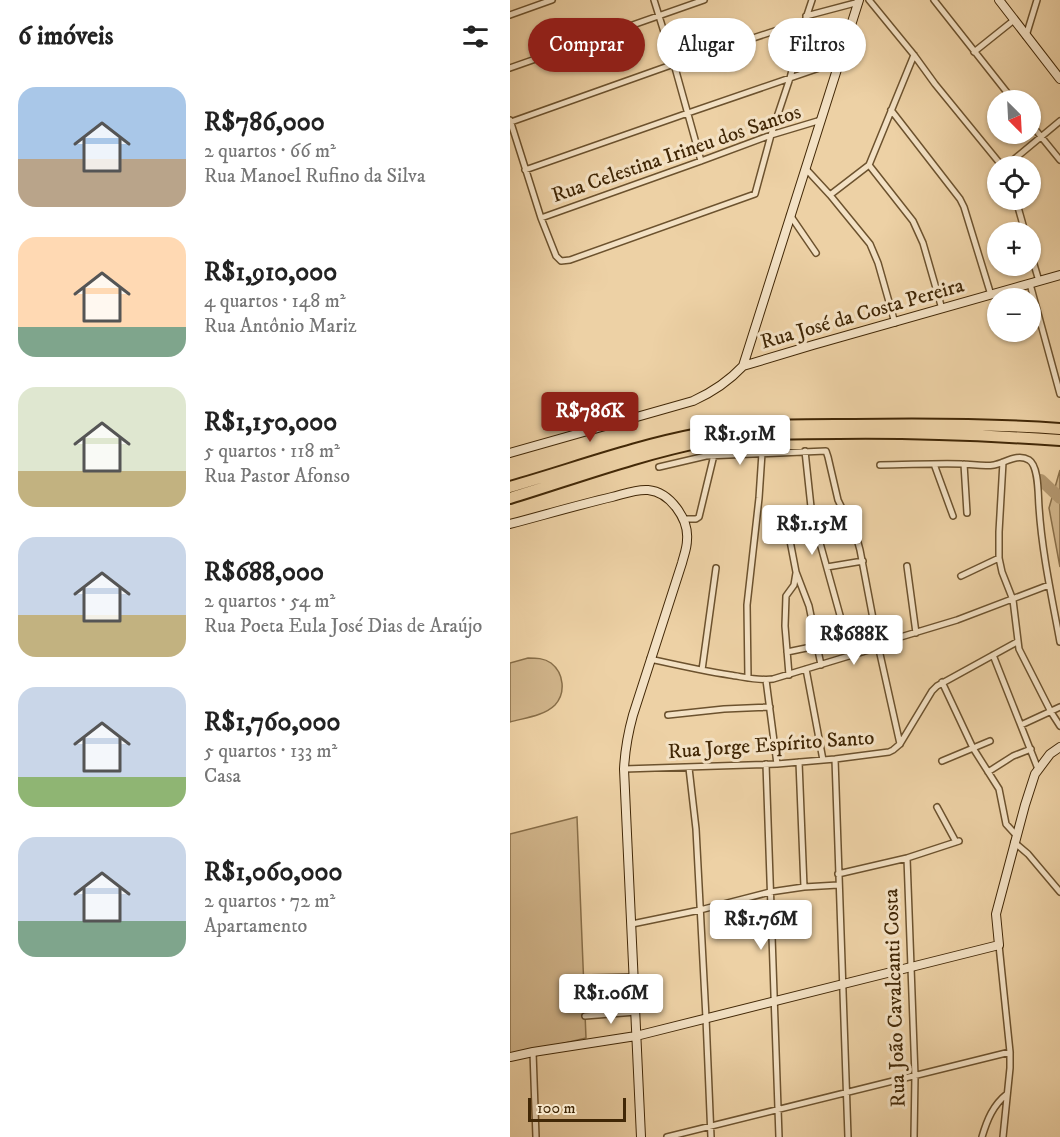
<!DOCTYPE html>
<html lang="pt">
<head>
<meta charset="utf-8">
<style>
	body { margin:0; font-family:"IM FELL DW Pica",serif; background:#f6f6f6; color:#222; height:100vh; display:flex; flex-direction:column; font-size:22px; white-space:nowrap }
	* { box-sizing:border-box; margin:0 }
	p { font-size:20px; color:#767676 }
	.icon { flex:none; width:33px; height:33px; fill:none; stroke:currentColor; stroke-width:2; stroke-linecap:round; stroke-linejoin:round }
	.map { position:relative; flex:1; overflow:hidden }
	.side { display:flex; flex-direction:column; background:#fff; width:510px }
	.side>* { flex:none }
	.guide { position:absolute; left:18px; top:18px; width:441px; height:54px; display:flex; gap:12px }
	.needle { width:39px; rotate:156deg }
	.tools { position:absolute; left:477px; top:90px; display:grid; gap:12px }
	.tools a { display:grid; place-items:center; width:54px; height:54px; border-radius:50%; background:#fff; box-shadow:0 2px 4px #0004; font-size:30px }
	.scale { position:absolute; left:18px; bottom:15px; width:98px; box-sizing:border-box; padding-left:6px; border:3px solid #412706; border-top:0; font-size:16px; line-height:21px; white-space:nowrap; color:#412706; -webkit-text-stroke:4px #f3e1c4; paint-order:stroke }
	.price { position:absolute; translate:-50% -51px; padding:0 14px; border-radius:6px; background:#fff; color:#222; font-size:20px; line-height:39px; filter:drop-shadow(0 2px 3px #0008) }
	.price::after { content:''; position:absolute; left:50%; top:36px; width:18px; height:14px; margin-left:-9px; background:inherit; clip-path:polygon(0 0,100% 0,50% 100%) }
	.price.active { background:#8f2418; color:#fff }
	ul { padding:0; list-style:none }
	li { display:flex; align-items:center; gap:18px; height:150px; padding:0 18px }
	li span { display:grid; place-items:center; flex:none; width:168px; height:120px; border-radius:18px; color:#555 }
	li>.icon { margin-inline-start:auto }
	span .icon { width:72px; height:72px; fill:#fffc; stroke-width:1 }
	li b { font-size:26px }
	h2 { display:flex; justify-content:space-between; align-items:center; height:72px; padding:0 18px; font-size:26px }
	.pill { padding:0 21px; border-radius:27px; background:#fff; box-shadow:0 2px 4px #0004; font-size:21px; line-height:54px }
	.pill.active { background:#8f2418; color:#fff }
	main { display:flex; flex:1; min-height:0 }
	.map>svg:first-child { display:block }
	.green { fill:#d0b48a; stroke:#886e48; stroke-width:1.5 }
	.lines { fill:none; stroke-linecap:round; stroke-linejoin:round }
	.river { stroke:#b3976f; stroke-width:12 }
	.street-casing { stroke:#6c522e; stroke-width:8 }
	.secondary-casing { stroke:#412706; stroke-width:10 }
	.highway-casing { stroke:#412706; stroke-width:14 }
	.street { stroke:#f3e1c4; stroke-width:5 }
	.secondary { stroke:#f3e1c4; stroke-width:8 }
	.highway { stroke:#edd1a5; stroke-width:10 }
	.labels { text-anchor:middle; stroke-width:6; stroke-linejoin:round; paint-order:stroke }
	.street-label { font-size:21px; fill:#412706; stroke:#f3e1c4 }
</style>
</head>
<body>
<main>
<section class="side">
<h2>6 imóveis<svg class="icon" aria-label="filters" viewBox="0 0 24 24"><path d="M4 7h16M4 17h16"/><circle cx="9" cy="7" r="2"/><circle cx="15" cy="17" r="2"/></svg></h2>
<ul>
<li><span style="background:linear-gradient(#a9c7e8 60%,#b9a48a 0)"><svg class="icon" aria-label="home" viewBox="0 0 24 24"><path d="M3 11l9-7 9 7M6 9v11h12V9"/></svg></span><div><b>R$786,000</b><p>2 quartos · 66 m²</p><p>Rua Manoel Rufino da Silva</p></div></li>
<li><span style="background:linear-gradient(#ffd9b3 75%,#7fa58c 0)"><svg class="icon" aria-label="home" viewBox="0 0 24 24"><path d="M3 11l9-7 9 7M6 9v11h12V9"/></svg></span><div><b>R$1,910,000</b><p>4 quartos · 148 m²</p><p>Rua Antônio Mariz</p></div></li>
<li><span style="background:linear-gradient(#dfe7d0 70%,#c2b280 0)"><svg class="icon" aria-label="home" viewBox="0 0 24 24"><path d="M3 11l9-7 9 7M6 9v11h12V9"/></svg></span><div><b>R$1,150,000</b><p>5 quartos · 118 m²</p><p>Rua Pastor Afonso</p></div></li>
<li><span style="background:linear-gradient(#c9d6e8 65%,#c2b280 0)"><svg class="icon" aria-label="home" viewBox="0 0 24 24"><path d="M3 11l9-7 9 7M6 9v11h12V9"/></svg></span><div><b>R$688,000</b><p>2 quartos · 54 m²</p><p>Rua Poeta Eula José Dias de Araújo</p></div></li>
<li><span style="background:linear-gradient(#c9d6e8 75%,#8fb573 0)"><svg class="icon" aria-label="home" viewBox="0 0 24 24"><path d="M3 11l9-7 9 7M6 9v11h12V9"/></svg></span><div><b>R$1,760,000</b><p>5 quartos · 133 m²</p><p>Casa</p></div></li>
<li><span style="background:linear-gradient(#c9d6e8 70%,#7fa58c 0)"><svg class="icon" aria-label="home" viewBox="0 0 24 24"><path d="M3 11l9-7 9 7M6 9v11h12V9"/></svg></span><div><b>R$1,060,000</b><p>2 quartos · 72 m²</p><p>Apartamento</p></div></li>
</ul>
</section>
<div class="map">
<svg width="550" height="1137" viewBox="0 0 550 1137">
	<rect width="100%" height="100%" fill="#edd1a5"/>
	<filter id="stains"><feTurbulence type="fractalNoise" baseFrequency=".00333" numOctaves="4"/><feColorMatrix values="0 0 0 0 .2 0 0 0 0 .09 0 0 0 0 .02 0 0 0 .5 -.17"/></filter>
	<radialGradient id="worn" r=".72"><stop offset=".6" stop-color="#630" stop-opacity="0"/><stop offset="1" stop-color="#630" stop-opacity=".3"/></radialGradient>
	<path class="green" d="M550,470V567L539,508Z
		M18,658C26,658 34,658 41,663C54,673 56,693 45,705C34,716 14,718 0,722V663Z
		M67,817L76,1038L0,1056V834Z"/>
	<g class="lines">
		<path class="river" d="M531,480L550,498"/>
		<g class="street-casing">
			<path id="street" d="M144,0L164,64L191,161
				M359,0L404,55L425,84L492,166
				M424,0L503,100
				M0,15L42,0
				M296,16L349,2
				M516,36L527,0
				M464,52L504,20
				M0,68L194,0
				M381,110L450,199L454,207L481,295
				M0,120L31,218L46,256L51,261L60,260L245,194L261,135L280,78L295,21L302,0
				M1,122L164,64L295,21
				M520,123L550,160
				M359,165L403,221L413,243L432,309
				M496,166L550,121
				M296,169L320,195L360,244L368,263L385,323
				M15,170L178,113L315,66L329,63
				M320,195L359,165L404,55
				M506,200L515,232
				M280,215L306,253
				M31,218L191,161L261,135L311,120
				M520,251L529,281
				M520,284L550,394
				M295,451L301,507L305,525L341,655
				M493,462L489,532V558L492,572L503,600L509,649L541,712L550,726
				M424,464L443,516
				M454,464L457,513
				M370,465C397,465 425,463 452,464C462,464 473,467 484,465C495,463 507,453 519,460C529,466 528,496 529,507C532,553 542,598 550,642
				M149,467L196,456L316,451L318,457L328,500L347,539L350,550L368,645L390,744
				M173,519H186L189,517L204,455
				M276,520L286,572L299,606L311,665
				M397,566L406,633
				M317,567L353,561
				M451,576L489,558
				M277,652L306,646
				M483,655L528,769
				M140,659C167,665 193,671 220,675C234,677 249,681 263,679L362,649L374,642L447,620L539,585
				M296,669L313,760
				M192,670L206,568
				M279,675L275,626L276,596L284,585L286,573
				M238,678L237,605L249,498L252,453
				M256,680L267,764
				M432,682L463,748L489,789L496,824L506,835
				M158,715L214,709L260,707
				M511,725L550,707
				M325,759L338,1137
				M432,761L480,741
				M289,762L294,887
				M256,764L269,1137
				M179,768L186,829L196,1018L201,1137
				M114,769L267,764L325,759L379,752L383,750L390,744L422,691L427,686L507,642
				M478,772L503,756L521,749
				M427,807L446,842
				M504,842L518,854L550,892
				M397,858L405,1076L404,1137
				M328,874L397,858L449,841
				M122,924L190,910L260,892L294,887L328,885
				M489,945L500,1052V1068L493,1137
				M81,978L124,977
				M75,1016L126,1012
				M23,1052L26,1137
				M157,1137L500,1052
				M472,1137C477,1120 483,1105 497,1094"/>
		</g>
		<g class="secondary-casing">
			<path id="secondary" d="M489,0L550,79
				M233,366L303,345L550,275
				M0,453L183,401C203,392 218,382 233,366L349,0
				M0,524C34,515 68,505 102,497C114,494 126,489 138,490C160,492 179,519 177,540C177,548 174,555 172,563L123,715C118,733 115,750 114,769L131,1137
				M0,1057L23,1052L126,1036L489,945L486,914L515,805L525,774L540,754L550,747"/>
		</g>
		<g class="highway-casing">
			<path id="highway" d="M0,487C63,469 125,446 189,434C240,424 293,425 344,425C413,424 482,424 550,429
				M0,498C65,478 130,454 196,441C239,433 284,433 328,433C402,432 476,435 550,440"/>
		</g>
		<use href="#street" class="street"/>
		<use href="#secondary" class="secondary"/>
		<use href="#highway" class="highway"/>
	</g>
	<g class="labels">
		<g class="street-label">
			<text transform="translate(166 153) rotate(-19)" y="7">Rua Celestina Irineu dos Santos</text>
			<text transform="translate(352 313) rotate(-16)" y="7">Rua José da Costa Pereira</text>
			<text transform="translate(261 744) rotate(-4)" y="7">Rua Jorge Espírito Santo</text>
			<text transform="translate(384 998) rotate(-92)" y="7">Rua João Cavalcanti Costa</text>
		</g>
	</g>
	<rect width="100%" height="100%" filter="url(#stains)"/>
	<rect width="100%" height="100%" fill="url(#worn)"/>
</svg>
<div class="tools">
<a><svg class="needle" viewBox="-14 -14 28 28"><path d="M0-13l5 13h-10z" fill="#e53935"/><path d="M0 13l5-13h-10z" fill="#767676"/></svg></a>
<a><svg class="icon" aria-label="locate" viewBox="0 0 24 24"><circle cx="12" cy="12" r="6"/><path d="M12 2v4M12 18v4M2 12h4M18 12h4"/></svg></a>
<a>+</a>
<a>−</a>
</div>
<div class="scale">100 m</div>
<b class="price active" style="left:80px;top:443px">R$786K</b>
<b class="price" style="left:230px;top:466px">R$1.91M</b>
<b class="price" style="left:302px;top:556px">R$1.15M</b>
<b class="price" style="left:344px;top:666px">R$688K</b>
<b class="price" style="left:251px;top:951px">R$1.76M</b>
<b class="price" style="left:101px;top:1025px">R$1.06M</b>
<div class="guide">
<a class="pill active">Comprar</a>
<a class="pill">Alugar</a>
<a class="pill">Filtros</a>
</div>
</div>
</main>
</body>
</html>
